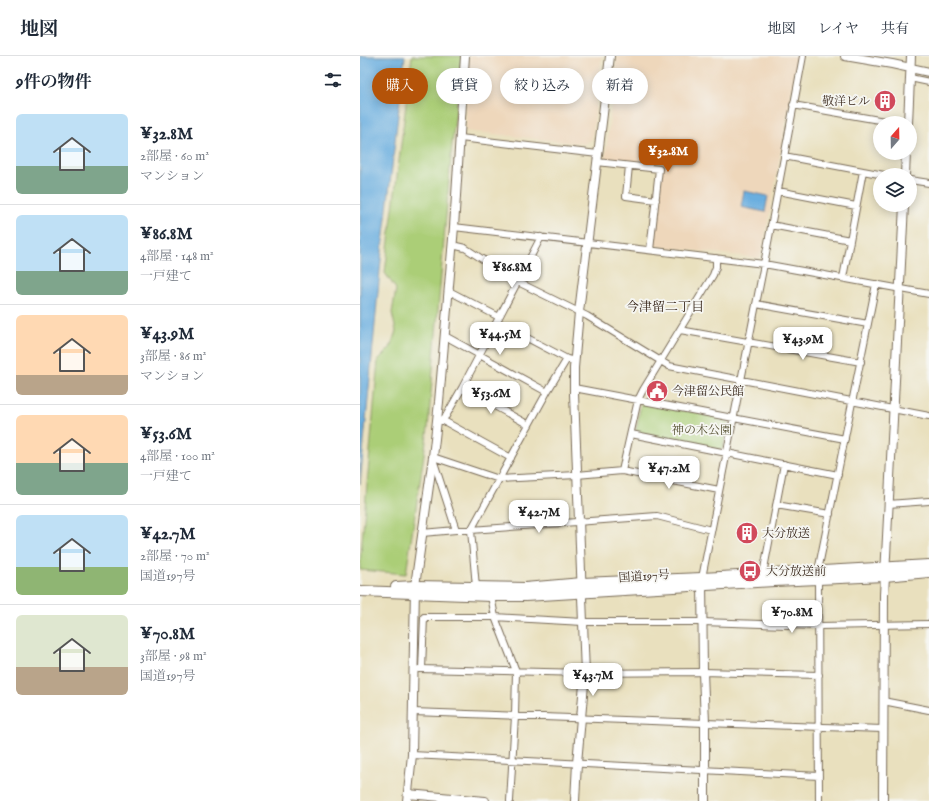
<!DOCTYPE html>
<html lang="ja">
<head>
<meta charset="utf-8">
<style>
	body { margin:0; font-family:"IM FELL English","Noto Serif JP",serif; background:#f2f2f3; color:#1f2937; height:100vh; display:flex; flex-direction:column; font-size:15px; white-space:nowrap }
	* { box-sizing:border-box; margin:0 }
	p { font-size:13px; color:#747a83 }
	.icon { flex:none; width:22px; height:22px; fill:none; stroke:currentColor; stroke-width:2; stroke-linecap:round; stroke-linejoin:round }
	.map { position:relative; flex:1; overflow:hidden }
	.details { display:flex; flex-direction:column; background:#fff; width:360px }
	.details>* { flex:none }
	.banner { position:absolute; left:12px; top:12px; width:380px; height:36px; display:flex; gap:8px }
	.needle { width:26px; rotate:20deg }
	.tools { position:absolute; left:513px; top:60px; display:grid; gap:8px }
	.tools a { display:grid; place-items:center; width:44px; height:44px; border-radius:50%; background:#fff; box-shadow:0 2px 10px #0003; font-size:20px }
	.price { position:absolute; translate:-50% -34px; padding:0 9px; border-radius:8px; background:#fff; color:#222; font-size:13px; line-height:26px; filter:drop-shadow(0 1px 2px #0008) }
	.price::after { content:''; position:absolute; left:50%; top:24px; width:12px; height:9px; margin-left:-6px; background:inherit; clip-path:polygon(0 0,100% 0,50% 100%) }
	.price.active { background:#b45309; color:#fff }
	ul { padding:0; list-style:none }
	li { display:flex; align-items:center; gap:12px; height:100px; padding:0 16px }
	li+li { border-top:1px solid #e0e1e3 }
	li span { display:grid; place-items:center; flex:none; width:112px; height:80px; border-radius:6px; color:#555 }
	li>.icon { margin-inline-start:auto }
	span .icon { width:48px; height:48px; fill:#fffc; stroke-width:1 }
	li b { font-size:17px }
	h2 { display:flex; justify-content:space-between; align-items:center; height:48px; padding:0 16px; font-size:17px }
	.chip { padding:0 14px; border-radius:18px; background:#fff; box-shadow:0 2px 10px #0003; font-size:14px; line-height:36px }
	.chip.active { background:#b45309; color:#fff }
	header { display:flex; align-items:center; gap:24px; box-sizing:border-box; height:56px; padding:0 20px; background:#fff; border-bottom:1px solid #e0e1e3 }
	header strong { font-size:19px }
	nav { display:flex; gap:22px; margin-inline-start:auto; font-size:14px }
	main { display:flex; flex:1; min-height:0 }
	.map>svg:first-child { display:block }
	.built { fill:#eed7bb }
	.green { fill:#abce77; stroke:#737c4a }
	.water { fill:#6aaedf; stroke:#526c7e }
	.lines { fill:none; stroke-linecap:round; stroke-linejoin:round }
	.minor-casing { stroke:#786a56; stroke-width:8 }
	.tertiary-casing { stroke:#786a56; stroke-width:10 }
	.trunk-casing { stroke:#786a56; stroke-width:12 }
	.minor { stroke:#fff; stroke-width:6 }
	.tertiary { stroke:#fff; stroke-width:8 }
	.trunk { stroke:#fff; stroke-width:10 }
	.labels { text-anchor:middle; stroke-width:3.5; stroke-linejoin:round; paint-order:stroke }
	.poi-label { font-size:12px; fill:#3b2a1e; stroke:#f6f6f2; text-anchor:start }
	.park-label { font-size:12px; fill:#575334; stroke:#f6f6f2 }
	.street-label { font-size:12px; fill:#3b2a1e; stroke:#f6f6f2 }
	.neighbourhood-label { font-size:13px; fill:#3b2a1e; stroke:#f6f6f2 }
</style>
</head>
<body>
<header>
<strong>地図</strong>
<nav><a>地図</a><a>レイヤ</a><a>共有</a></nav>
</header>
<main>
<section class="details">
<h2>9件の物件<svg class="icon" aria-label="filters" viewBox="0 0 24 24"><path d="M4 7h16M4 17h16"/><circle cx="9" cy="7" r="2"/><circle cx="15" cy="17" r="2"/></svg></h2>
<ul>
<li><span style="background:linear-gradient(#bfe0f5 65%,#7fa58c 0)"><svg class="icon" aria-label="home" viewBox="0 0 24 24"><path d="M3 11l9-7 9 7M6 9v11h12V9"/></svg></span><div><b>¥32.8M</b><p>2部屋 · 60 m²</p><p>マンション</p></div></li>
<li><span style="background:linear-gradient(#bfe0f5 70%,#7fa58c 0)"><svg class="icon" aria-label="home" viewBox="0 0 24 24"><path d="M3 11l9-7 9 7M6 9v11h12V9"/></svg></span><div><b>¥86.8M</b><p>4部屋 · 148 m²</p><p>一戸建て</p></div></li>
<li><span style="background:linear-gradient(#ffd9b3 75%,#b9a48a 0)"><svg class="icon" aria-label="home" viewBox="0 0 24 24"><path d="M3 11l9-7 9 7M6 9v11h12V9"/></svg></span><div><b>¥43.9M</b><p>3部屋 · 86 m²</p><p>マンション</p></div></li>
<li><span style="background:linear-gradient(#ffd9b3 60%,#7fa58c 0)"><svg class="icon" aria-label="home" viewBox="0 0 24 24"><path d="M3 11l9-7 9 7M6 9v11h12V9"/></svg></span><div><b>¥53.6M</b><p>4部屋 · 100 m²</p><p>一戸建て</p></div></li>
<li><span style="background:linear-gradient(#bfe0f5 65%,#8fb573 0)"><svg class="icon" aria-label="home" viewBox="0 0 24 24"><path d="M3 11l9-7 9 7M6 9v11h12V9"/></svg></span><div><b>¥42.7M</b><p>2部屋 · 70 m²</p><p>国道197号</p></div></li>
<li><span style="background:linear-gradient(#dfe7d0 65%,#b9a48a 0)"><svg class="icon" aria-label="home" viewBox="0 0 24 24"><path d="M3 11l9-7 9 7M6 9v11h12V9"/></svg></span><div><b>¥70.8M</b><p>3部屋 · 98 m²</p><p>国道197号</p></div></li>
</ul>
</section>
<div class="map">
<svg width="569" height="745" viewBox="0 0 569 745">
	<rect width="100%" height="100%" fill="#f6f6f2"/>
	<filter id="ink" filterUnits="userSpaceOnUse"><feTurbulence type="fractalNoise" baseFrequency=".025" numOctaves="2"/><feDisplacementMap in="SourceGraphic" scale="8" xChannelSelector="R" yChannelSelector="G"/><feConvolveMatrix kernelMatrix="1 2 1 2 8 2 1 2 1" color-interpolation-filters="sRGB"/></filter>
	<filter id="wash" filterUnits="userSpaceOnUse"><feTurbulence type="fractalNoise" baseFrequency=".012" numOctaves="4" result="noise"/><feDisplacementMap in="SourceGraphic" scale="16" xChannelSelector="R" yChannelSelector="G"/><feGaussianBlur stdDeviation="0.9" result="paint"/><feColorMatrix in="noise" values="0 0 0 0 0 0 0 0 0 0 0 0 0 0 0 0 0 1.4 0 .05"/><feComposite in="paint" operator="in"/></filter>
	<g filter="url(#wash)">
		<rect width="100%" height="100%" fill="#e9e0be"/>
		<path class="built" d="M109,0H242L232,83L225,88L106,75V36Z
			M257,0H438L409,161L401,199L399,202L295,190L292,188L302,112L245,105Z"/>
		<path class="green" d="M52,0H102L92,89L68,372L46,518L0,514V508L18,304L30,292L36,275L32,257L36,233L25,217Z
			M283,347L367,362L369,365L363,392L360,394L278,377L276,375L281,348Z"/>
		<path class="water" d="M0,0H45L21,204L0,428Z
			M384,135L408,140L405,156L381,151Z"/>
	</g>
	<g filter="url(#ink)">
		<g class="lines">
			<g class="minor-casing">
				<path id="minor" d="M550,22L569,26
					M433,49L536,67
					M100,82L238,98
					M424,100L524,119
					M237,106L299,113L290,194
					M269,110L266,140L296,144
					M550,124L569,127
					M418,135L496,150
					M411,169L490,184
					M94,171L404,208L569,238
					M92,189L105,192L158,226L227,260L309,310L569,360
					M483,222L503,115
					M89,235L139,261
					M396,248L508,268
					M137,266L207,303L211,304
					M320,274L501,306
					M85,280L187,336
					M102,332L169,369
					M214,332L485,383
					M82,364L151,402
					M77,366L82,364L86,360L102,332L181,181
					M271,378L478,419
					M73,401L139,423L217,419L262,415L359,434
					M73,403L96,474H111L297,460L351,474
					M262,415L278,344L283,334L353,219L356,211V202
					M528,448L569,445
					M416,449L470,458
					M62,477L96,474
					M458,515L516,228
					M403,518L424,408
					M342,522L404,208L443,0
					M458,523L459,745
					M116,531L111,474L187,336L207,303
					M131,540L135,561L156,615L155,660L150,745
					M59,613L225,617L343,616L459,619
					M62,613L64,561H135L223,566H342L459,570L569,568
					M523,645L569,654
					M53,656L345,667L523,673
					M52,699L459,720"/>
			</g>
			<g class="tertiary-casing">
				<path id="tertiary" d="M485,0L532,8L569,16
					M548,67L551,0
					M545,119L546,97
					M342,524L343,616L345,667V745
					M48,738L125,745
					M47,745L52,699L55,530L73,401L79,346L94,171L105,0
					M215,745L217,707L225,617L214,338V312L219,256L250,0
					M523,745L524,539L544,149"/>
			</g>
			<g class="trunk-casing">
				<path id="trunk" d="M36,531L55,530L165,532L222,527L342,522L569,509
					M0,535L131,540H165L414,525L524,520L569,516"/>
			</g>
			<use href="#minor" class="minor"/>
			<use href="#tertiary" class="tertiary"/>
			<use href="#trunk" class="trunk"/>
		</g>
	</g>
	<defs>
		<g id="building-disc" transform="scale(1.15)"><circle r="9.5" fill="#d1495b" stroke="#f6f6f2"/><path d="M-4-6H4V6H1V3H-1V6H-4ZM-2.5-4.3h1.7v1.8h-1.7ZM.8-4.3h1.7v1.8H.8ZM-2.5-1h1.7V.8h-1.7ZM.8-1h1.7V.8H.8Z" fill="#fff"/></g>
		<g id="civic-disc" transform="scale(1.15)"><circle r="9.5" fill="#d1495b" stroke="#f6f6f2"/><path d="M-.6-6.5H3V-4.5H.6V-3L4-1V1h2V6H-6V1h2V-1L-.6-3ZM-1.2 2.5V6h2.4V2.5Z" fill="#fff"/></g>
		<g id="bus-disc" transform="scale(1.15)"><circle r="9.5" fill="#d1495b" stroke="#f6f6f2"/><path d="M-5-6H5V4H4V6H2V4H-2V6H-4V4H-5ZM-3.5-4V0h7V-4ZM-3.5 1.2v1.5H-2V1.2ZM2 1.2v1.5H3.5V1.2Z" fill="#fff"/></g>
	</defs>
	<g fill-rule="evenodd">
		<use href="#building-disc" x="525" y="45"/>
		<use href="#civic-disc" x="297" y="335"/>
		<use href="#building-disc" x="387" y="477"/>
		<use href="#bus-disc" x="390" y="515"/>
	</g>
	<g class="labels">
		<g class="poi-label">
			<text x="510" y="49" text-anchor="end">敬洋ビル</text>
			<text x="312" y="339">今津留公民館</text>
			<text x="402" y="481">大分放送</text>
			<text x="406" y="519">大分放送前</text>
		</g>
		<g class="park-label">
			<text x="342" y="378">神の木公園</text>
		</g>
		<g class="street-label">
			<text transform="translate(284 520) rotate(-4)" y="4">国道197号</text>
		</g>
		<g class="neighbourhood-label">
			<text x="305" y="255">今津留二丁目</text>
		</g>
	</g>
</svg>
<div class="tools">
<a><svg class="needle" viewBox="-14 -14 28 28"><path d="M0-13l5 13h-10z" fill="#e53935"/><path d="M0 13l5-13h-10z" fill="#747a83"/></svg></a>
<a><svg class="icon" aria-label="layers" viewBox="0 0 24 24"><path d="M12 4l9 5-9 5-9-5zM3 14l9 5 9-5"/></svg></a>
</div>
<b class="price active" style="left:308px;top:117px">¥32.8M</b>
<b class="price" style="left:152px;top:233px">¥86.8M</b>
<b class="price" style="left:140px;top:300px">¥44.5M</b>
<b class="price" style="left:443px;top:305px">¥43.9M</b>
<b class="price" style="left:131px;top:359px">¥53.6M</b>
<b class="price" style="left:309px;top:434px">¥47.2M</b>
<b class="price" style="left:179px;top:478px">¥42.7M</b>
<b class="price" style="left:432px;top:578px">¥70.8M</b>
<b class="price" style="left:233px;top:641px">¥43.7M</b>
<div class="banner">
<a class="chip active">購入</a>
<a class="chip">賃貸</a>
<a class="chip">絞り込み</a>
<a class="chip">新着</a>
</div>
</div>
</main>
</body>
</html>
